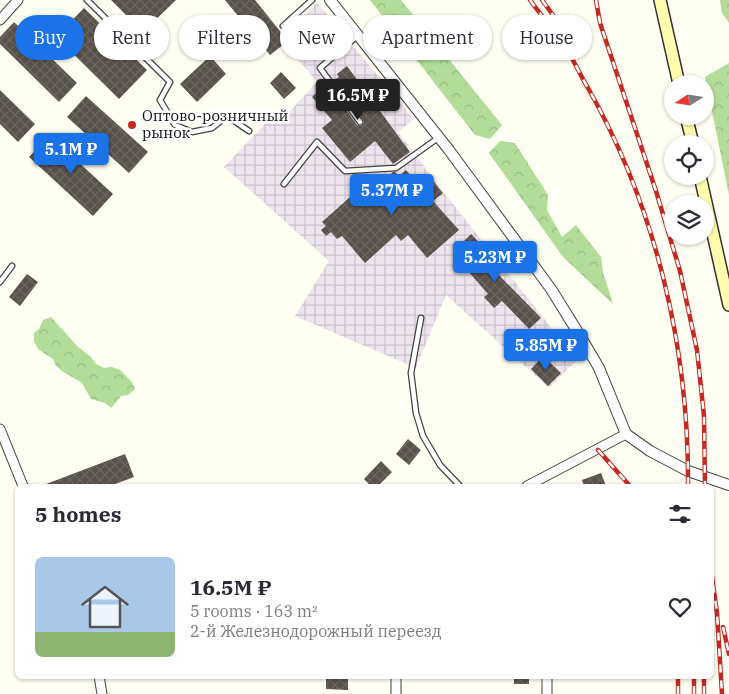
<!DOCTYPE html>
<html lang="en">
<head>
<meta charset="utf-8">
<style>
	body { margin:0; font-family:"IBM Plex Serif",serif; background:#f2f2f3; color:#2b2b33; height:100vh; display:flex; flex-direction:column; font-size:19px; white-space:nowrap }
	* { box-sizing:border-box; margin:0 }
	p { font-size:16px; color:#7c7c81 }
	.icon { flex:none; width:28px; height:28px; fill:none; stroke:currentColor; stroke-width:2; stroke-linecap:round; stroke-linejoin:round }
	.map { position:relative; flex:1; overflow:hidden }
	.side { position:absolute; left:15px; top:484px; width:699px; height:195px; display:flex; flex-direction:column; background:#fff; border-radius:8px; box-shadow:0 1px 4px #0004 }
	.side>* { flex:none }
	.hud { position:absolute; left:15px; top:15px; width:700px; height:45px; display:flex; gap:10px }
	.needle { width:32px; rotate:258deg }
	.tools { position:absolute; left:664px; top:75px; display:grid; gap:10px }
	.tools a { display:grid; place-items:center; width:50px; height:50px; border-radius:50%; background:#fff; box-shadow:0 1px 4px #0004; font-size:25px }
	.price { position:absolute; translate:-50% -42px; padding:0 11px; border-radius:5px; background:#1a73e8; color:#fff; font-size:16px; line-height:32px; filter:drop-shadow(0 1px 2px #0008) }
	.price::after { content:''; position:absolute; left:50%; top:30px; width:15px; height:11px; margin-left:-8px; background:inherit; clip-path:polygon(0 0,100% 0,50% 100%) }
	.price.active { background:#222; color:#fff }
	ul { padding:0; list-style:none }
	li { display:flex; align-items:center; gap:15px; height:125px; padding:0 20px }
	li span { display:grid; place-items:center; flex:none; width:140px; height:100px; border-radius:8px; color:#555 }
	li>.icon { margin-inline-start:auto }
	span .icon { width:60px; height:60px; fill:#fffc; stroke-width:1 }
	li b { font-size:21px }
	h2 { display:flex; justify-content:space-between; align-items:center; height:60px; padding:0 20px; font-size:21px }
	.tag { padding:0 18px; border-radius:22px; background:#fff; box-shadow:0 1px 4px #0004; font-size:18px; line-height:45px }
	.tag.active { background:#1a73e8; color:#fff }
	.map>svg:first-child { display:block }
	.industrial { fill:url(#industrial-grid) }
	.forest { fill:url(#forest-crowns) }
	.building { fill:url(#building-cross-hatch) }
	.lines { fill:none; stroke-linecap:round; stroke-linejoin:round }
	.service-casing { stroke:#434343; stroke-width:7 }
	.minor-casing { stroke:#434343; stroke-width:11 }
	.tertiary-casing { stroke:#434343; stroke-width:12 }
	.secondary-casing { stroke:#323232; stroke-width:14 }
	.service { stroke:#fff; stroke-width:4.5 }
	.minor { stroke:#fff; stroke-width:9 }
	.tertiary { stroke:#fff; stroke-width:10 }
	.secondary { stroke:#fffdad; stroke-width:11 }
	.rail-casing { stroke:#c62922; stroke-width:4.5 }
	.rail { stroke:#fff; stroke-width:2.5; stroke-dasharray:8; stroke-linecap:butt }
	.poi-dot { fill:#c62922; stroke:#fff; stroke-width:2 }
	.labels { text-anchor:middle; stroke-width:5; stroke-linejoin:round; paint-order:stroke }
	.poi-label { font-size:15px; fill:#101010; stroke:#fff; text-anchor:start }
</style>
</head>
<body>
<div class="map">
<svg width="729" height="694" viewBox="0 0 729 694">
	<defs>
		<pattern id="industrial-grid" width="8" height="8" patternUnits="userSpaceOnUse" patternTransform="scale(1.25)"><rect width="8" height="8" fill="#eee4ee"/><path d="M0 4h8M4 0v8" fill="none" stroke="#cbc3cb"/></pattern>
		<pattern id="forest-crowns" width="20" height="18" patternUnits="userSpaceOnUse" patternTransform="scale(1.25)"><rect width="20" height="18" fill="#b1dd98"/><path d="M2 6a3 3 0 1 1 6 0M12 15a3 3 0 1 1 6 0" fill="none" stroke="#97bd82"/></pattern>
		<pattern id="building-cross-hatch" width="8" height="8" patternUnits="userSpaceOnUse" patternTransform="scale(1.25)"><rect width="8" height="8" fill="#59524b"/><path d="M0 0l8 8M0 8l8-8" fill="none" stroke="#6c6661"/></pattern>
	</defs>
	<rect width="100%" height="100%" fill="#fffef2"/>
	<path class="industrial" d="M317,3L414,119L398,132L441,189L577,360L549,388L446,295L416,368L295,316L329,261L224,167L282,106L289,112L317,82L285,44L289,41L283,35Z"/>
	<path class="forest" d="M370,0H401L502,125L490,139L475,135Z
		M720,0H729V23L722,13Z
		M729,63V195L705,77Z
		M500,141L515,143L548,195L547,210L562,237L576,225L601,257L603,272L613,304L563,257L489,153Z
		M51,317L78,347L91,357L96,364L104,368L112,367L120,370L132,382L135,389L128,395L121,396L111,408L105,403L91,399L82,383L62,371L56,366L53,359L38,349L34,341V333L39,329L43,320Z"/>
	<path class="building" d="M111,0H176L143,32Z
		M225,0H255L288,41L270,55Z
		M84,8L147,70L119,99L56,37Z
		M310,15L336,44L324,55L304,33L297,39L291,32Z
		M14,22L77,83L59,102L0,44V37Z
		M210,56L226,74L197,102L180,84Z
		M347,66L410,152L393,164L375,141L350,162L322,128L332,120L312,97L324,85L326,87L328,85L357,125L361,126L364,123L363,120L334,80L339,77L337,74Z
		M281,72L296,88L284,99L270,83Z
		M0,90L35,124L18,142L0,124Z
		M86,96L148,152L129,173L67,117Z
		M49,135L113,194L93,216L29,157Z
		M406,170L417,183L427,174L443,193L433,201L459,230L427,258L408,235L401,241L396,235L365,263L342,236L337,239L331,232L326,236L321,230L326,226L322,222L367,182L374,189L393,172H395L399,176Z
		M471,234L496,260L490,266L541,318L529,329L502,301L494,308L484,297L488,294L461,263L470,253L464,247V241Z
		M27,274L38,282L20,306L9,297Z
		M543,356L561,373L548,386L531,369Z
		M408,439L421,450L409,465L396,454Z
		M125,454L134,477L110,486H41Z
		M381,461L392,472L378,486H371L364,479Z
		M601,473L606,486H584L582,480Z
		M326,676H348V690L326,689Z
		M514,676H529V684H514Z"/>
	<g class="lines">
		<g class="service-casing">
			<path id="service" d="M87,0L170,82L160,100L175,125L192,132L212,128L227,116L249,131
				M283,26L312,0
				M357,36L320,68L360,122
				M284,184L317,142L345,171L396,168L438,138
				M0,282L12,266
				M421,318L411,373L416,413L423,436L440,465L460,486"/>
		</g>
		<g class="minor-casing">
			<path id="minor" d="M0,20L18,0
				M0,429L23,486
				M527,486L626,434
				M99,676L102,694
				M396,694V679
				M547,694V676"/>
		</g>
		<g class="tertiary-casing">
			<path id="tertiary" d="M330,0L449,150L551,289L582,339L599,368L626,434L650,451L688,471L729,485"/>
		</g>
		<g class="secondary-casing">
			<path id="secondary" d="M660,0L679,84
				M686,116L693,144
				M700,176L729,305"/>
		</g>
		<use href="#service" class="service"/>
		<use href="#minor" class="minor"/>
		<use href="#tertiary" class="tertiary"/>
		<use href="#secondary" class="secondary"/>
		<g class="rail-casing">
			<path id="rail" d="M530,0C540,14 552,28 562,42C572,56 579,73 588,88C656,208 689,348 688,486
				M542,0L558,22L572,47
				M596,0L600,23L656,191L680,271L697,350L704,416L705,486
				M598,450L630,486
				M711,569L717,613L722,694
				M723,627L729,654
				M678,694V676
				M694,694V676
				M704,694V676"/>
		</g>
		<use href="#rail" class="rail"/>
	</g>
	<circle class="poi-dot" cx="132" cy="125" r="5"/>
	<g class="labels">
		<g class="poi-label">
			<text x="142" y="121">Оптово-розничный<tspan x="142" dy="17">рынок</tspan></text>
		</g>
	</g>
</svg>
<div class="tools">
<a><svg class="needle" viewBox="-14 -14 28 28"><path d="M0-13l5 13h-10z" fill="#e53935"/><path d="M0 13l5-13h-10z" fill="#7c7c81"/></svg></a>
<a><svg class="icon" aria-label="locate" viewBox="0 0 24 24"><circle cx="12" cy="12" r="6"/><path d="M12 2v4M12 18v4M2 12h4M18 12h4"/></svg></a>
<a><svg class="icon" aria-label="layers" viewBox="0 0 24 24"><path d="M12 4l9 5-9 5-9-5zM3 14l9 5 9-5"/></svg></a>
</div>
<b class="price active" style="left:358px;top:121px">16.5M ₽</b>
<b class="price" style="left:71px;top:175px">5.1M ₽</b>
<b class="price" style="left:392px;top:216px">5.37M ₽</b>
<b class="price" style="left:495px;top:283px">5.23M ₽</b>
<b class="price" style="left:546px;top:371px">5.85M ₽</b>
<div class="hud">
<a class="tag active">Buy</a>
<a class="tag">Rent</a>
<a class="tag">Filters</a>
<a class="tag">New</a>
<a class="tag">Apartment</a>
<a class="tag">House</a>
</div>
<section class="side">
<h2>5 homes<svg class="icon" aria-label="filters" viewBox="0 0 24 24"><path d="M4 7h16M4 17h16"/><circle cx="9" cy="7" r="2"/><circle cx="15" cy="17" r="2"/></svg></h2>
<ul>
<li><span style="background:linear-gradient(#a9c7e8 75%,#8fb573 0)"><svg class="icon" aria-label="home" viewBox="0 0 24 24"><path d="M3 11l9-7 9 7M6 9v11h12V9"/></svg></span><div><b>16.5M ₽</b><p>5 rooms · 163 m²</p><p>2-й Железнодорожный переезд</p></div><svg class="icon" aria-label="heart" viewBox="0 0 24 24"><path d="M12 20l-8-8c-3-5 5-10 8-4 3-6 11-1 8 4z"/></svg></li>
</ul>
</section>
</div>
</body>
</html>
